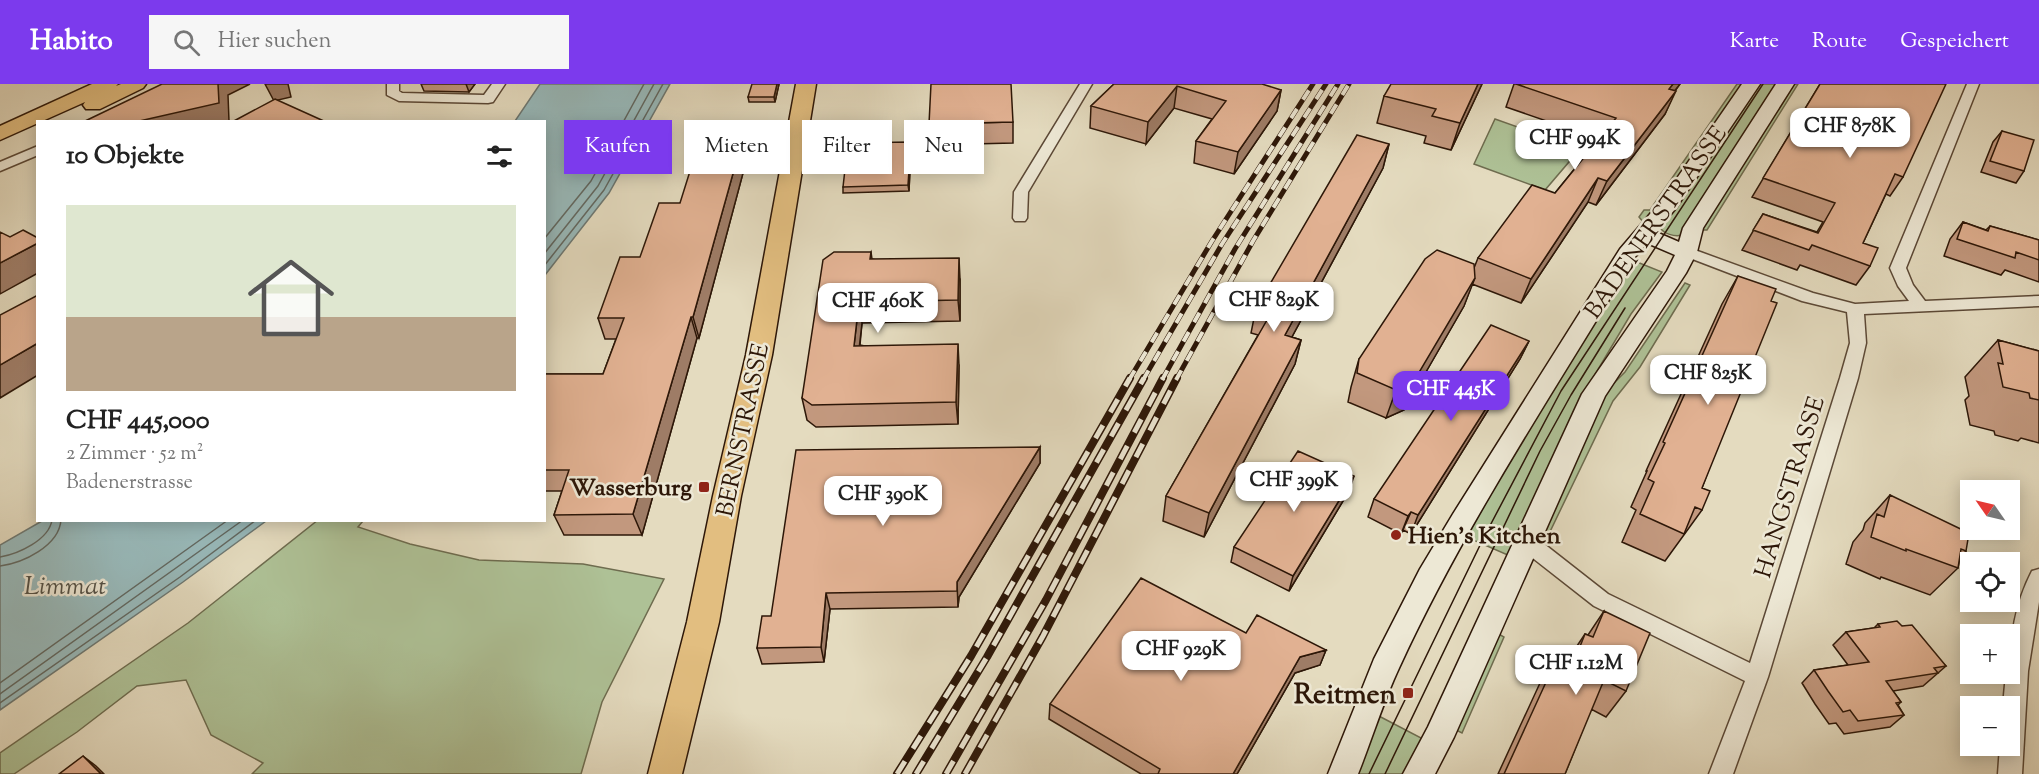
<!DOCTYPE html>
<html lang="de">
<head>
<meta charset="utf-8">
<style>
	body { margin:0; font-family:"Sorts Mill Goudy",serif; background:#f6f6f6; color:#222; height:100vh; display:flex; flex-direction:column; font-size:22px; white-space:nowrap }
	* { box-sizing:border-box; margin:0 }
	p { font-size:20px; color:#767676 }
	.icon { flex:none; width:33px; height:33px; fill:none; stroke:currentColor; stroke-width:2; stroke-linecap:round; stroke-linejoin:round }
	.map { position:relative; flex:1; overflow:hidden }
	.details { position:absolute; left:36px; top:36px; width:510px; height:402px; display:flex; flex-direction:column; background:#fff; border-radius:0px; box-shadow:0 3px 15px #0003 }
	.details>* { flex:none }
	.banner { position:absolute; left:564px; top:36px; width:570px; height:54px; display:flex; gap:12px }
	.needle { width:39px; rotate:304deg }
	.controls { position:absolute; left:1960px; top:396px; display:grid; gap:12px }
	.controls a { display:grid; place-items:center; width:60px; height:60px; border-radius:0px; background:#fff; box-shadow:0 3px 15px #0003; font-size:30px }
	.price { position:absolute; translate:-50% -51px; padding:0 14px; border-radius:12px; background:#fff; color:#222; font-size:20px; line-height:39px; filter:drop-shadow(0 2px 3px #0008) }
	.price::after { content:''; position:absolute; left:50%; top:36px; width:18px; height:14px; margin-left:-9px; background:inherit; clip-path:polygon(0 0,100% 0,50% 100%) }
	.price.selected { background:#7c3aed; color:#fff }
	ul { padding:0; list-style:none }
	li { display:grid; align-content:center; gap:12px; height:318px; padding:0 30px }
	li span { display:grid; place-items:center; height:186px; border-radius:0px; color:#555 }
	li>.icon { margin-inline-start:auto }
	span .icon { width:108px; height:108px; fill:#fffc; stroke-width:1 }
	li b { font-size:26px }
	h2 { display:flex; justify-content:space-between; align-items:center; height:72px; padding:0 30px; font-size:26px }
	.pill { padding:0 21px; border-radius:0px; background:#fff; box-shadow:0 3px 15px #0003; font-size:21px; line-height:54px }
	.pill.selected { background:#7c3aed; color:#fff }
	header { display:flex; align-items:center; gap:36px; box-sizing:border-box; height:84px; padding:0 30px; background:#7c3aed; color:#fff }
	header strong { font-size:28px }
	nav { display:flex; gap:33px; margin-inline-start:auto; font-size:21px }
	.search { width:420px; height:54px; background:#f6f6f6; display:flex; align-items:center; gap:15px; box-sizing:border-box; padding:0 21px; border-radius:0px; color:#767676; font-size:22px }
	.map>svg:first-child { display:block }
	.green { fill:#aec196; stroke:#6e6c4f; stroke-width:1.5 }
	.water { fill:#98b9ba; stroke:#6d7873; stroke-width:1.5 }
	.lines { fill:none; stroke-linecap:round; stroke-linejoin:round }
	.shore { stroke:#626861; stroke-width:1.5 }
	.street-casing { stroke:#5b4836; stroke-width:3 }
	.secondary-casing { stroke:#2d1708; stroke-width:3 }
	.primary-casing { stroke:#2d1708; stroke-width:3 }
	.street { fill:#ede8d5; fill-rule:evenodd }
	.secondary { fill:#ede8d5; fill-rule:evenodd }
	.primary { fill:#e2be80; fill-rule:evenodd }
	.tram { stroke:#2d1708; stroke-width:1.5 }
	.rail-far1-casing { stroke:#2d1708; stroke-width:5 }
	.rail-casing { stroke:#2d1708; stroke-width:8 }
	.rail-far1 { stroke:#ede8d5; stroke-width:4; stroke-dasharray:11; stroke-linecap:butt }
	.rail { stroke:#ede8d5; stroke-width:5; stroke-dasharray:15; stroke-linecap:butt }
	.wall { fill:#c2987e; stroke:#2d1708; stroke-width:1.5 }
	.shaded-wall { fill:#9e7c66; stroke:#2d1708; stroke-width:1.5 }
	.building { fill:#e1b192; stroke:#2d1708; stroke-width:1.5 }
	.poi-dot { fill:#8f2418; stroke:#ede8d5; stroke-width:2 }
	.labels { text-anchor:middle; stroke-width:5; stroke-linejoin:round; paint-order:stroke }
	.street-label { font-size:24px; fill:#2d1708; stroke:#ede8d5 }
	.poi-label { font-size:24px; font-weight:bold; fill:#2d1708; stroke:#ede8d5; text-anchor:end }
	.water-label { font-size:26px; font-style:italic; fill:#525046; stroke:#ede8d5 }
	.near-poi-label { font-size:28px; font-weight:bold; fill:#2d1708; stroke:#ede8d5; text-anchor:end }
</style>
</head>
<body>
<header>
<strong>Habito</strong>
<div class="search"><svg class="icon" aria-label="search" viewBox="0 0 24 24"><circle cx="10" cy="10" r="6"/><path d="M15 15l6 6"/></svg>Hier suchen</div>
<nav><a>Karte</a><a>Route</a><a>Gespeichert</a></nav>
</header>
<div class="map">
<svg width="2039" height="690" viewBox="0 0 2039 690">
	<rect width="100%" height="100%" fill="#e4dbbf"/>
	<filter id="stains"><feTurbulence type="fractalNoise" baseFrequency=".00333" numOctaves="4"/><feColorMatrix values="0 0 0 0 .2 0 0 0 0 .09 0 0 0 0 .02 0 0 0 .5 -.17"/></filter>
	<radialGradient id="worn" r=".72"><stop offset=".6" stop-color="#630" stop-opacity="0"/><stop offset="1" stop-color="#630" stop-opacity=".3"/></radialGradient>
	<path class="green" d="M1737,0H1744L1661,120L1644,139L1639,133L1644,126H1650Z
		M1758,0H1778L1682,151C1675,153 1663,150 1660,143Z
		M1792,0H1798L1707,146H1702L1701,144Z
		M1495,35L1580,65L1545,106L1474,80Z
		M1632,176L1662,188L1631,230L1594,292L1510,472L1464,452Z
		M1685,199L1690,201L1640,283L1613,317L1545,458L1538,455L1607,306L1625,288Z
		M318,436L363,437L358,443L410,460L479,476L583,480L664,495L602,618L581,690H252L263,679L211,651L186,596L137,602L77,648L14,690H0V669L188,539Z
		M1497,549L1504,553L1462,649L1454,645Z
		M1375,630L1425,656L1406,690H1354Z"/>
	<path class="water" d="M540,0H670L609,109L545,191L544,38L515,37Z
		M42,437V436L266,437L183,498L0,626V461Z"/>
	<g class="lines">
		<path class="shore" d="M544,155L591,97L644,0
			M544,170L598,102L654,0
			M544,182L604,106L663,0
			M0,473C18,470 49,456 52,436
			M0,482C23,479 59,462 61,436
			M0,599L228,436
			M0,610L243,436
			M0,619L180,493L256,436"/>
		<g class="street-casing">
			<path id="street" d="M387,0H399V7L402,9L484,11L492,0H505L493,18L488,19L399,17L387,11Z
				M1080,0H1092L1028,108L1027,134L1025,137H1015L1013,134L1014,108Z
				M1967,0H1979L1906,184L1913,201L1925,217L2039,212V222L1864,230L1866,259L1858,294L1768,593L1733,690H1709L1745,597L1594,522L1520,464L1517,458L1520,452L1527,450L1534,452L1608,510L1750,579L1840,294L1850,259L1847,228L1802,217L1682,171L1679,168L1687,163L1692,165L1813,209L1855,220L1909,217L1898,202L1890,184Z
				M38,62V71L0,87V78Z
				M2039,485V518L2028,587L2022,690H1998L2000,662H2010V622H2003L2006,590H2010C2010,553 2015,520 2032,487Z"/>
		</g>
		<g class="secondary-casing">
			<path id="secondary" d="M1742,0H1760L1676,124L1656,148L1679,158L1683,144L1776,0H1794L1703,144L1697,168L1686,189L1605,312L1454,653L1435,690H1403L1428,643L1582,310L1667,187L1675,171L1647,159L1635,173C1554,308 1465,440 1399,584C1383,618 1372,655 1358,690H1328L1374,575L1420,485L1453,430L1620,165L1662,116Z"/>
		</g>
		<g class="primary-casing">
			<path id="primary" d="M92,0H118L116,2L121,0H146L143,4L100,25H86L83,21L85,18L0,56V42Z
				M796,0H816L772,271L741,412L719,538L682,690H648L687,538L713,412L746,271Z"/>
		</g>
		<use href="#street" class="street"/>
		<use href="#secondary" class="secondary"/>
		<use href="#primary" class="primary"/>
		<path class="tram" d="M1369,690L1484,453L1561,307L1763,0
			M1385,690L1540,367L1571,311L1625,224"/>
		<g class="rail-far1-casing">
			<path id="rail-far1" d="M1129,296L1212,157L1313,0
				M1143,296L1222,160L1326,0
				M1162,296L1235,165L1338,0
				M1176,296L1253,157L1349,0"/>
		</g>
		<g class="rail-casing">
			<path id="rail" d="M897,690L971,572L1130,294
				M916,690L987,573L1144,294
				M946,690L1046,516L1163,294
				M965,690L1043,552L1177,294"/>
		</g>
		<use href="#rail-far1" class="rail-far1"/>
		<use href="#rail" class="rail"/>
	</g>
	<path class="wall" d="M421,0H475L469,8L424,7Z
		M779,0L775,18H749L748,13Z
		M1114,0L1281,6L1277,27L1234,90L1194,79L1196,57L1212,35L1174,24L1146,60L1090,44L1091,22Z
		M1482,0L1451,66L1424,59L1426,52L1377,39L1384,12Z
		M1514,0H1680L1675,7L1665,30L1596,121L1588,118L1521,219L1472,200L1464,222L1404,326L1386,334L1348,318L1351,303L1359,275L1474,184L1478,174L1555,109L1599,55L1506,23Z
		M1820,0L1903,93L1890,112L1886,110L1863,159L1870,182L1856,201L1800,181L1797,186L1742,166L1763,130L1817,148L1823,138L1752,113Z
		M1013,38V59L930,61L929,40Z
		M2002,47L2024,87L2016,99L1981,88L1993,58Z
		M1389,60L1383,84L1292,253L1301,256L1295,280L1204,453L1163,437L1166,412L1258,251L1251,249L1256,224Z
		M911,63L909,107L843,109V103Z
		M743,89L699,254H697L642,451H564L554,431L562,407H544V290H603L616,255H605L598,234L680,119Z
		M1963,138L1986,146L1990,142L2039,156V198L2005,186L2001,191L1944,172L1950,155Z
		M871,168L872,175L960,195V237L862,239L860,261L959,281L958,340L816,343L807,336L802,314Z
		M1738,192L1771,217L1702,404V426L1665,477L1622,458L1636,426L1631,423L1647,387H1646L1722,220Z
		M1998,256L2039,267V359L2021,354L2018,357L1995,351L1994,347L1970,341L1965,316L1969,312L1965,293Z
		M1529,257L1520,275L1411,450L1403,446L1401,450L1368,433L1374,415Z
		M1040,363V379L959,513L958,523L830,525L824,578L762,580L757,564L771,532Z
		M1349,407L1289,507L1231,478L1234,463Z
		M1890,411L1966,467L1960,473L1958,484L1930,511L1881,493L1880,495L1846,480L1853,458L1863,446L1865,439Z
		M1604,527L1626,607L1606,633L1591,625L1565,690H1498L1540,599L1558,572L1567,577L1585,550L1588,551Z
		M1878,540L1902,542L1946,582L1923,602L1893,607L1901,618L1898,621L1904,631L1890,643L1844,650L1836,639L1829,640L1815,620L1802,599L1814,586L1848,581L1833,561L1846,548L1874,544Z
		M1246,549L1326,566L1320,581L1295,589L1237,690H1141L1049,635L1050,620Z"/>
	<path class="shaded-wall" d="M218,0H250L228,11L229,37L135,38Z
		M265,0H288L291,13L274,17Z
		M466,0H475L469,8Z
		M777,0H779L775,18L774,13Z
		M1478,0H1482L1451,66L1460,39Z
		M1673,0H1680L1658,28L1669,5Z
		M1177,2L1174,24L1146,60L1148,38Z
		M1281,6L1277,27L1234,90L1238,68Z
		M1676,7L1665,30L1596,121L1607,97Z
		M911,58V63L909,107L908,101Z
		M1389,60L1383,84L1280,275L1285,251Z
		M739,68L743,89L699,254L693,233Z
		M1598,94L1588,118L1521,219L1531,195Z
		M38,159V189L0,210V179Z
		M959,174L960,195V237L958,216Z
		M1475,194L1464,222L1404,326L1386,334L1396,306Z
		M859,218L862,239L857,283L854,262Z
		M691,233L697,254L642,451L633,430Z
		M1301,256L1295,280L1204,453L1209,429Z
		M1529,257L1520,275L1411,450L1418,431Z
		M38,259V291L0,314V281Z
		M958,260L959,281L958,340L956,318Z
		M1040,363V379L959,513L958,523L957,498Z
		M1354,392L1349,407L1289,507L1293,492Z
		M1411,428L1403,446L1401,450L1408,432Z
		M826,509L830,525L824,578L821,563Z
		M1326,566L1320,581L1295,589L1237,690H1233L1300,573Z
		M83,672L96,682L104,690H101Z"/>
	<path class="building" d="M162,0H218L219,19L135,38H83Z
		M752,0H777L774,13H748Z
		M931,0H1011L1013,38L929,40Z
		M1114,0H1262L1281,6L1238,68L1196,57L1226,17L1177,2L1148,38L1091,22Z
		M1391,0H1478L1460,39L1432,32L1436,25L1384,12Z
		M1516,0H1673L1669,5L1676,7L1607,97L1598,94L1531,195L1478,174L1532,101L1555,109L1616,34Z
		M1820,0H1946L1903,93L1895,90L1863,159L1878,164L1870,182L1812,161L1809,166L1753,146L1763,130L1818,149L1835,119L1763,94Z
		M275,15L326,38H232Z
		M2002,47L2034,56L2024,87L1990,77Z
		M1357,51L1389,60L1285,251L1301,256L1209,429L1166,412L1271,229L1256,224Z
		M911,58L908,101L843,103L848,59Z
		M696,68H739L693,233H691L633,430L554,431L569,386H544V290H603L624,234H598L620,173H640L659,119H680Z
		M1963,138L1988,147L1990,142L2039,156V176L2016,168L2015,174L1957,155Z
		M23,146L38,154V159L0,179V148L10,153Z
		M1437,166L1474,180L1475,194L1414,297L1396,306L1357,289L1359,275L1425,175Z
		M834,168H871L870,175L959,174L958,216L859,218L854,262L958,260L956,318L812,321L802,314L823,176Z
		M1738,192L1776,205L1771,217L1777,219L1702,404L1710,407L1702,426L1695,423L1684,450L1640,430L1654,398L1648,395L1665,359L1663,358Z
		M38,211V259L0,281V231Z
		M1491,241L1529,257L1418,431L1411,428L1408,432L1374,415Z
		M1998,256L2039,267V316L2030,314L2029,309L2003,303L1998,279L2003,280Z
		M1040,363L957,498V507L826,509L821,563L757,564L762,532H771L796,366Z
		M1298,367L1354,392L1293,492L1234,463Z
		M1890,411L1969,449L1966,467L1961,465L1958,484L1906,465V467L1871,453L1877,430L1884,433Z
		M1141,494L1246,549L1257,531L1326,566L1300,573L1233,690H1158L1160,685L1050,620Z
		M1604,527L1650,549L1626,607L1604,596L1565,690H1504L1558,572L1573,580L1585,550L1593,553Z
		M1897,537L1902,542L1912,541L1946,582L1934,584L1938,589L1886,597L1901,618L1896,619L1904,631L1858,637L1850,626L1843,628L1828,607L1814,586L1869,578L1846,548L1880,543L1878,540Z
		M83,672L101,690H59Z"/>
	<g class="poi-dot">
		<rect x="698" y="397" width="12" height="12" rx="3"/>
		<circle cx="1396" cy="451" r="6"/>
		<rect x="1402" y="603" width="12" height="12" rx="3"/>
	</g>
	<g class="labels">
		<g class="street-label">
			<text transform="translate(1655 138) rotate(-55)" y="8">BADENERSTRASSE</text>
			<text transform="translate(742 346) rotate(-78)" y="8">BERNSTRASSE</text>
			<text transform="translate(1789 403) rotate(-73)" y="8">HANGSTRASSE</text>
		</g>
		<g class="poi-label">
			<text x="692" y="411">Wasserburg</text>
			<text x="1408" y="459" text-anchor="start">Hien's Kitchen</text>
		</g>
		<g class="water-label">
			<text x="65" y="510">Limmat</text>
		</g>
		<g class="near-poi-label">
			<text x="1396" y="619">Reitmen</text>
		</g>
	</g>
	<rect width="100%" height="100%" filter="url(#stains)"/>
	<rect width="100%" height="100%" fill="url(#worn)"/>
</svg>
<div class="controls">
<a><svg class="needle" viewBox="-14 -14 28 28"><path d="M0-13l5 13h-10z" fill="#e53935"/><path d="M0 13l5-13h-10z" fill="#767676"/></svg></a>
<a><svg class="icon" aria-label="locate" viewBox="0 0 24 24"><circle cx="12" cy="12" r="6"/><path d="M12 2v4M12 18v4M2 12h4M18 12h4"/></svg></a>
<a>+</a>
<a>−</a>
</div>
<b class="price" style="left:1850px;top:75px">CHF 878K</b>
<b class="price" style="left:1575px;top:87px">CHF 994K</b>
<b class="price" style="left:1274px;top:249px">CHF 829K</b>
<b class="price" style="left:878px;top:250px">CHF 460K</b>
<b class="price" style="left:1708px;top:322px">CHF 825K</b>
<b class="price selected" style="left:1451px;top:338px">CHF 445K</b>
<b class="price" style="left:1294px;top:429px">CHF 399K</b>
<b class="price" style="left:883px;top:443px">CHF 390K</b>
<b class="price" style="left:1181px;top:598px">CHF 929K</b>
<b class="price" style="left:1576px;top:612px">CHF 1.12M</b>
<div class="banner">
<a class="pill selected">Kaufen</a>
<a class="pill">Mieten</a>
<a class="pill">Filter</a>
<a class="pill">Neu</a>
</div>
<section class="details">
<h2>10 Objekte<svg class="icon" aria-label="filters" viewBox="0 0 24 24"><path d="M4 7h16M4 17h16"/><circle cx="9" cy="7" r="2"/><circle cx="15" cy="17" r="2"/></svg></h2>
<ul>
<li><span style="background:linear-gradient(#dfe7d0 60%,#b9a48a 0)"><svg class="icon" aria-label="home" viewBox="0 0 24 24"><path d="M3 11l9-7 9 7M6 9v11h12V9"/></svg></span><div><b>CHF 445,000</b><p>2 Zimmer · 52 m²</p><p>Badenerstrasse</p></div></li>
</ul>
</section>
</div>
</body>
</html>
